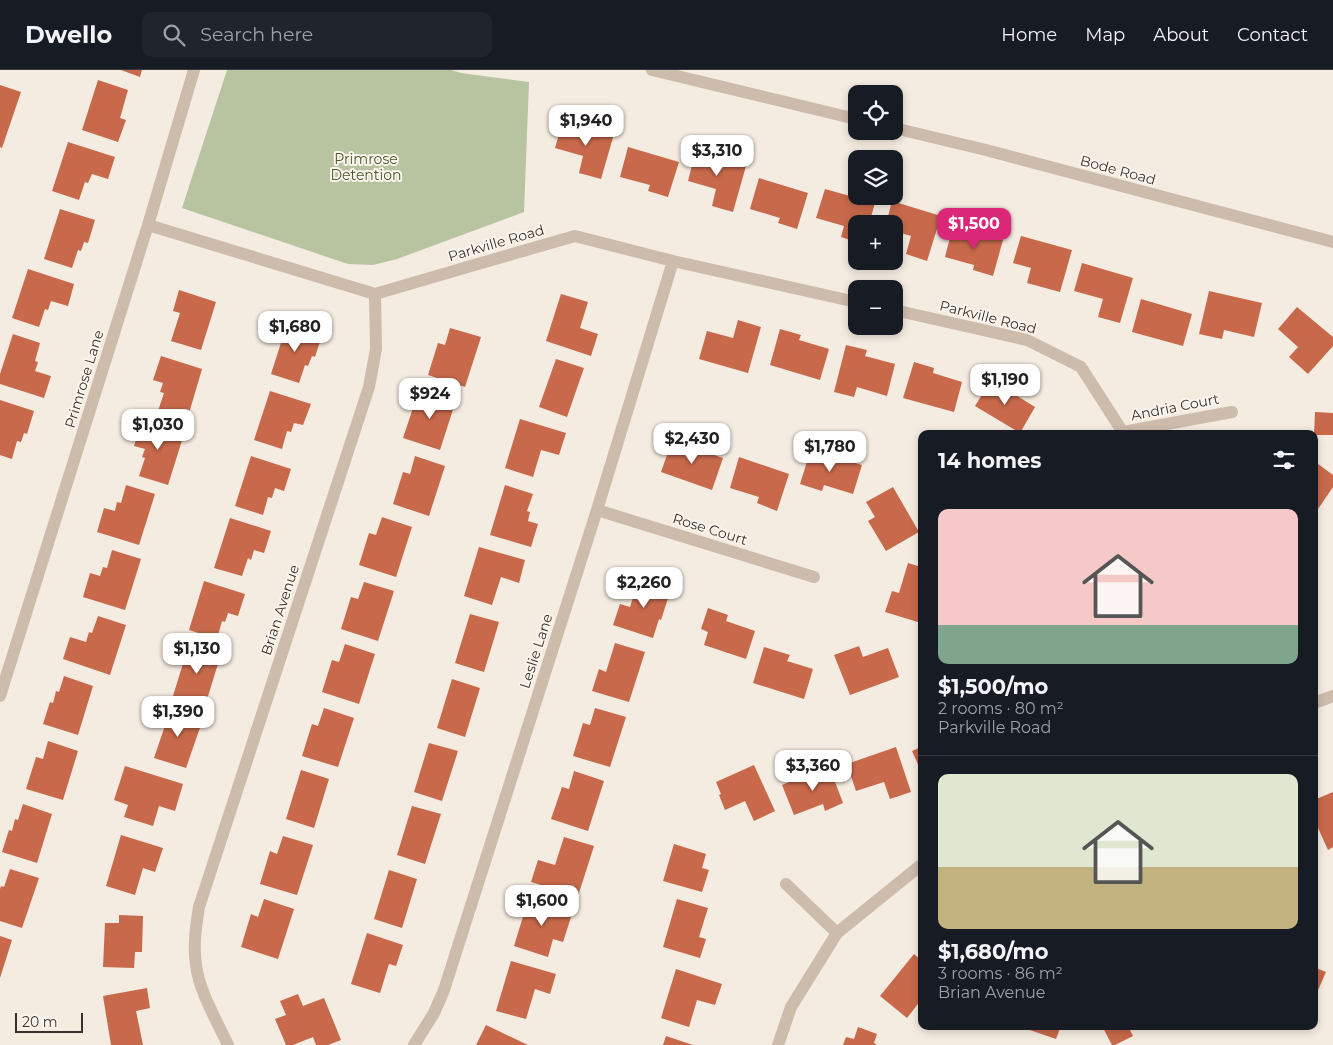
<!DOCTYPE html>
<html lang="en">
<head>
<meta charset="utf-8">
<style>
	body { margin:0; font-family:Montserrat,sans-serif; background:#20242c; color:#f1f3f6; height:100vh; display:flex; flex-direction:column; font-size:19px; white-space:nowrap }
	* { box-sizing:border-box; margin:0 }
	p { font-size:16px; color:#9ea1a6 }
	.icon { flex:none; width:28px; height:28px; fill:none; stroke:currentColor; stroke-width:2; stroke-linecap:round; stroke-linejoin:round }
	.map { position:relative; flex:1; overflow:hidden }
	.sheet { position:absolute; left:918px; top:360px; width:400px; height:600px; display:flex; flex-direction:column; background:#171b24; border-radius:10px; box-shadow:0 2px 8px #0003 }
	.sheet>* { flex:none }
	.fabs { position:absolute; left:848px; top:15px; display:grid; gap:10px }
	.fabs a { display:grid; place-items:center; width:55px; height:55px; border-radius:10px; background:#171b24; box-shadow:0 2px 8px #0003; font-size:25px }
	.scale { position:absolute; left:15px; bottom:12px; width:68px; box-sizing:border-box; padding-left:5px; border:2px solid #3b302b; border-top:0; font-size:14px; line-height:18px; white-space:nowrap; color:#3b302b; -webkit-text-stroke:4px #fbf5ee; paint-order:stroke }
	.price { position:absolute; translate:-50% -42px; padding:0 11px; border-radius:10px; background:#fff; color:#222; font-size:16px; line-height:32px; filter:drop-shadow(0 1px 2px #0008) }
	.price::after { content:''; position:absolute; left:50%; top:30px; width:15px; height:11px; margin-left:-8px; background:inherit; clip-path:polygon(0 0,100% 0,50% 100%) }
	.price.current { background:#db2777; color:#fff }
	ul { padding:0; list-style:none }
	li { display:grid; align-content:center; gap:10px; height:265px; padding:0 20px }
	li+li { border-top:1px solid #363941 }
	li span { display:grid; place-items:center; height:155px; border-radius:10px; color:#555 }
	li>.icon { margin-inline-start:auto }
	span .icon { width:90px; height:90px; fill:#fffc; stroke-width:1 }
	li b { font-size:21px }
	h2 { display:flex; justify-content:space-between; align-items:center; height:60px; padding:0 20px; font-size:21px }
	header { display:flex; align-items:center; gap:30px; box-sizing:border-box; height:70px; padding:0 25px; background:#171b24; border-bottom:1px solid #363941 }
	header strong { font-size:24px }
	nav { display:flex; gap:28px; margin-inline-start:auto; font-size:18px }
	.search { width:350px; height:45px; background:#20242c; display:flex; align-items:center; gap:12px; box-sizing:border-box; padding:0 18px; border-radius:10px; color:#9ea1a6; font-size:19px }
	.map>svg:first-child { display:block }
	.green { fill:#b8c4a0 }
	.building { fill:#c8694b }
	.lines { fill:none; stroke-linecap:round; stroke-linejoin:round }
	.minor { stroke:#cdbbac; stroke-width:12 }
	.labels { text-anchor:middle; stroke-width:4; stroke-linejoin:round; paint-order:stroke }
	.park-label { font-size:14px; fill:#4a5a2e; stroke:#fbf5ee }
	.street-label { font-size:14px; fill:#3b302b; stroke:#fbf5ee }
</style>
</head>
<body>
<header>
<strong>Dwello</strong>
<div class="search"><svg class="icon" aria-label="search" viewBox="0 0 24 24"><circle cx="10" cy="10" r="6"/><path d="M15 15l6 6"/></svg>Search here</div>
<nav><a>Home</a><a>Map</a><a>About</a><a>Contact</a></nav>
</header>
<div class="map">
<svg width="1333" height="975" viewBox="0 0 1333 975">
	<rect width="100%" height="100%" fill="#f4ebe1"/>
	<path class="green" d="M227,0H451L461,3L529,12L524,142L397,189L373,195L348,194L182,138Z"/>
	<path class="building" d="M121,0H142L140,7Z
		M98,10L128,20L120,48L126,50L118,72L82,60Z
		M0,15L21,22L2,78L0,77Z
		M563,50L614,64L601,109L579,103L583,86L555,78Z
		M68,72L115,87L108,109L92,104L88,113L85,112L79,130L52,121Z
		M698,72L711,76L709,86L746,96L733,142L712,136L716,119L688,111Z
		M628,77L679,92L668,127L648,121L650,115L620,107Z
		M759,108L808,123L797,159L778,153L780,148L750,139Z
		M825,119L875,133L869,154H856V172L841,167L844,156L816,148Z
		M892,131L941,146L927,191L906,184L911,166L894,161V154H886Z
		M60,139L95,150L88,173L84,172L81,181L78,180L72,198L44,189Z
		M953,156L1003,170L993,206L973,200L974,195L945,187Z
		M1021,166L1072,180L1060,222L1027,213L1031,198L1013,193Z
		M1082,193L1133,208L1120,253L1098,247L1103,229L1074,221Z
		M28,199L74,214L68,236L51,231L48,240L45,239L39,257L12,248Z
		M179,220L216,232L201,280L171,271L180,243L173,241Z
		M1209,221L1262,233L1254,267L1224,260L1222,269L1199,264Z
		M561,224L588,232L580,258L598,264L591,286L546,271Z
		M1141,229L1192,244L1183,276L1132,262Z
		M1297,237L1333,267V276L1308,304L1289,287L1298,277L1278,259Z
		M738,250L761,257L748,303L699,289L707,261L733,268Z
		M287,254L322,265L315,287L312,286L308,296L305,295L299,313L271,304Z
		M450,258L481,267L465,317L428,305L438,273L445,275Z
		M780,259L801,265L799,270L829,279L820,310L770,295Z
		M13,264L40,273L35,291L38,292L35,301L51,306L44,328L0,314V304Z
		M846,275L867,280L865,286L895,294L887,326L857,317L854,327L834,322Z
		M161,286L202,299L187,350L158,341L164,323L160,322L163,313L153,310Z
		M556,289L584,298L567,347L539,337Z
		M914,292L934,298L933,303L962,312L954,342L903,328Z
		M991,310L1035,337L1020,363L975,336Z
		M426,320L456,330L440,380L403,368L414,335L421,338Z
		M270,321L311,334L303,355L294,353L291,362L287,361L282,379L254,370Z
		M0,330L34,341L27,364L24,363L21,372L17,371L12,389L0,385Z
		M1315,342L1333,343V365H1314Z
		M520,349L566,363L559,385L541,380L533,407L505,398Z
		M142,351L184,364L168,415L139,406L145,388L142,387L145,379L134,376Z
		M672,371L723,388L712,420L661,402Z
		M811,379L862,395L853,424L824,415L822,421L800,414Z
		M251,386L291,399L284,421L275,418L272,428L268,427L263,445L235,436Z
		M415,386L445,396L429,446L393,434L403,402L410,404Z
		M739,387L789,404L777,441L757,433L759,427L730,418Z
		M1314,391L1333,405V417L1314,445Z
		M126,415L155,424L139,475L97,462L104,438L115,441L117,432L121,433Z
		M505,415L533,424L527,441L530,442L528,451L538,454L531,477L490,465Z
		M893,417L919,462L886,481L868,451L875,447L866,432Z
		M382,447L412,457L396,507L359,495L369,463L376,465Z
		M230,448L271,461L264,483L254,480L251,490L248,488L242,506L214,498Z
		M479,477L525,490L519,513L501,507L492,535L464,526Z
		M112,480L141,489L125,540L83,527L90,503L100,506L103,497L107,498Z
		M908,493L921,497V553L885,542L892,521L899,523Z
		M639,509L671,519L661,550L659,549L653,568L613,555L620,534L630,537Z
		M204,511L245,524L238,546L228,543L225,552L222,551L217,569L189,560Z
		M364,512L394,521L378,571L341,559L351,527L358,529Z
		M708,538L728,545L726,551L755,561L746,589L704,575L708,562L701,559Z
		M470,544L499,552L484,602L455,593Z
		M98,546L126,555L110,605L63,589L70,567L86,572L89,562L92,563Z
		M615,573L645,582L629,632L592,621L599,599L606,602Z
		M189,574L221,584L205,636L173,626Z
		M345,574L375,584L359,634L322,622L332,590L339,592Z
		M859,576L863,587L888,578L899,607L850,625L834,585Z
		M764,577L790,585L787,591L813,599L804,629L753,613Z
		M64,606L93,616L78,665L43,654L50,632L53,633L56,621L59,622Z
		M452,609L480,618L465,667L437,658Z
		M171,638L203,649L186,698L154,688Z
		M324,638L354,648L338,697L302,686L312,654L318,656Z
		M595,638L626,647L610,697L573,686L583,653L590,655Z
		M48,671L78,681L63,730L26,719L36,687L43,689Z
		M429,673L458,681L442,731L414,722Z
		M896,677L911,722L890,729L884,712L856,721L847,694Z
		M921,677V701L912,681Z
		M754,695L775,741L754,751L745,731L725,740L719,725L721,724L716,712Z
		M125,696L183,714L175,741L159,736L153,756L124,747L128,735L114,730Z
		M829,696L843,733L825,741L823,734L794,745L782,715Z
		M301,700L329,709L314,758L286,749Z
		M574,701L604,711L588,761L551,749L562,717L569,719Z
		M1333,722V777L1328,780L1314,749V730Z
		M23,734L52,744L37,793L2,782L9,760L12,761L15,749L18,750Z
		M412,736L441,744L425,794L397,785Z
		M121,765L163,778L155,802L143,798L135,825L106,816Z
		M283,766L313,775L297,825L260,814L270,781L277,784Z
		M564,767L594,776L578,826L531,812L538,790L555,795Z
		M674,774L706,784L702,798L709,800L702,822L663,811Z
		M10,799L39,808L22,858L0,851V819L1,816L4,817Z
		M389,800L417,809L402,858L374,849Z
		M529,827L573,841L563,872L553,869L548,887L514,876Z
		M264,829L294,839L278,889L241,877L251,844L258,847Z
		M677,829L708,838L699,867L706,869L700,888L663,877Z
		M119,845L143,846L142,882H135L134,898L103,897L105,853H119Z
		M367,863L403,875L396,896L389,894L380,923L351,914Z
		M0,866L12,870L0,908Z
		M914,884L921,890V930L907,948L880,926Z
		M511,891L556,904L550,924L535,919L526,949L496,941Z
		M1314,897L1326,902L1316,925L1314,924Z
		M676,899L722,914L715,935L697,930L689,957L661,948Z
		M147,918L150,938L136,941L143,975H111L103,926Z
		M298,924L303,936L324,928L341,970L328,975H316L313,967L293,975H286L275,949L286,945L280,931Z
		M486,955L528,975H476Z
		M1018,956H1061L1056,969Z
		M1102,956H1128L1133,966L1115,975H1112Z
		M858,957L877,964L874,973L877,975H843L846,967L854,969Z
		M666,966L693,975H663Z"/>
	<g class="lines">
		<path class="minor" d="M652,0L856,49
			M894,58L986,80L1333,172
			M148,155L375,224L464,198L575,166L673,191L856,232
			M894,240L1027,270L1081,297L1124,364
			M1123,362L1232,342
			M597,440L814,507
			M0,626L148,155L194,0
			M1314,633L1333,626
			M786,814L837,863
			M228,975C217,951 199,921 196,895C193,876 196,856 199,837L369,317L376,279L375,224
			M414,975L434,943L444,920L597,440L673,191
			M778,975L791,937L837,863L921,795"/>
	</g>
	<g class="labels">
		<g class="park-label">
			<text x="366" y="94">Primrose<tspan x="366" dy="16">Detention</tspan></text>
		</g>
		<g class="street-label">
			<text transform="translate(1118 100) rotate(15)" y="5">Bode Road</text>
			<text transform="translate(496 173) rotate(-16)" y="5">Parkville Road</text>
			<text transform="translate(988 247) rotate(14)" y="5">Parkville Road</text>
			<text transform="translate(84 309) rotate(-73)" y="5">Primrose Lane</text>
			<text transform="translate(1175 337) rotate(-11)" y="5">Andria Court</text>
			<text transform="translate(710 459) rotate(17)" y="5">Rose Court</text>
			<text transform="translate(280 540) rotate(-72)" y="5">Brian Avenue</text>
			<text transform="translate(536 581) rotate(-72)" y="5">Leslie Lane</text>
		</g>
	</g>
</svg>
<div class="fabs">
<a><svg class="icon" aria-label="locate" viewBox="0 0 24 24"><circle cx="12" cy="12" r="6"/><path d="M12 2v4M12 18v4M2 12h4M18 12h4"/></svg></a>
<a><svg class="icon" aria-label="layers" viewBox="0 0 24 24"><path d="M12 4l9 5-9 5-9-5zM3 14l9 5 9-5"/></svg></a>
<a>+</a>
<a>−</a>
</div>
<div class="scale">20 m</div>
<b class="price" style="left:586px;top:77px">$1,940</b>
<b class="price" style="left:717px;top:107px">$3,310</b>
<b class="price current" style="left:974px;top:180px">$1,500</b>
<b class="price" style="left:295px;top:283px">$1,680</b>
<b class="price" style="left:1005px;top:336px">$1,190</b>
<b class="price" style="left:430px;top:350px">$924</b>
<b class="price" style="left:158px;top:381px">$1,030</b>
<b class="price" style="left:692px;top:395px">$2,430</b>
<b class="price" style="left:830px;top:403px">$1,780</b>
<b class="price" style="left:644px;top:539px">$2,260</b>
<b class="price" style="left:197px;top:605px">$1,130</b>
<b class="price" style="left:178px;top:668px">$1,390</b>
<b class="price" style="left:813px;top:722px">$3,360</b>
<b class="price" style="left:542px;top:857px">$1,600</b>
<section class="sheet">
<h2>14 homes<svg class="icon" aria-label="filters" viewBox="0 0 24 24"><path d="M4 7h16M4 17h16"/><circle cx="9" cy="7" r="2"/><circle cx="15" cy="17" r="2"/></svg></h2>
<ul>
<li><span style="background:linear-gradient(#f6c9c9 75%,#7fa58c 0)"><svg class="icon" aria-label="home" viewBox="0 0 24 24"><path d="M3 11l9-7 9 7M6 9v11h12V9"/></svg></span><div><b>$1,500/mo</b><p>2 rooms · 80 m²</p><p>Parkville Road</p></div></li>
<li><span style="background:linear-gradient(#dfe7d0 60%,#c2b280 0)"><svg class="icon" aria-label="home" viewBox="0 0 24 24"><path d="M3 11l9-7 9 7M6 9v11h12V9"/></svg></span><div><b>$1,680/mo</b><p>3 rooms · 86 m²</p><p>Brian Avenue</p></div></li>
</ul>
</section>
</div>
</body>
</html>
